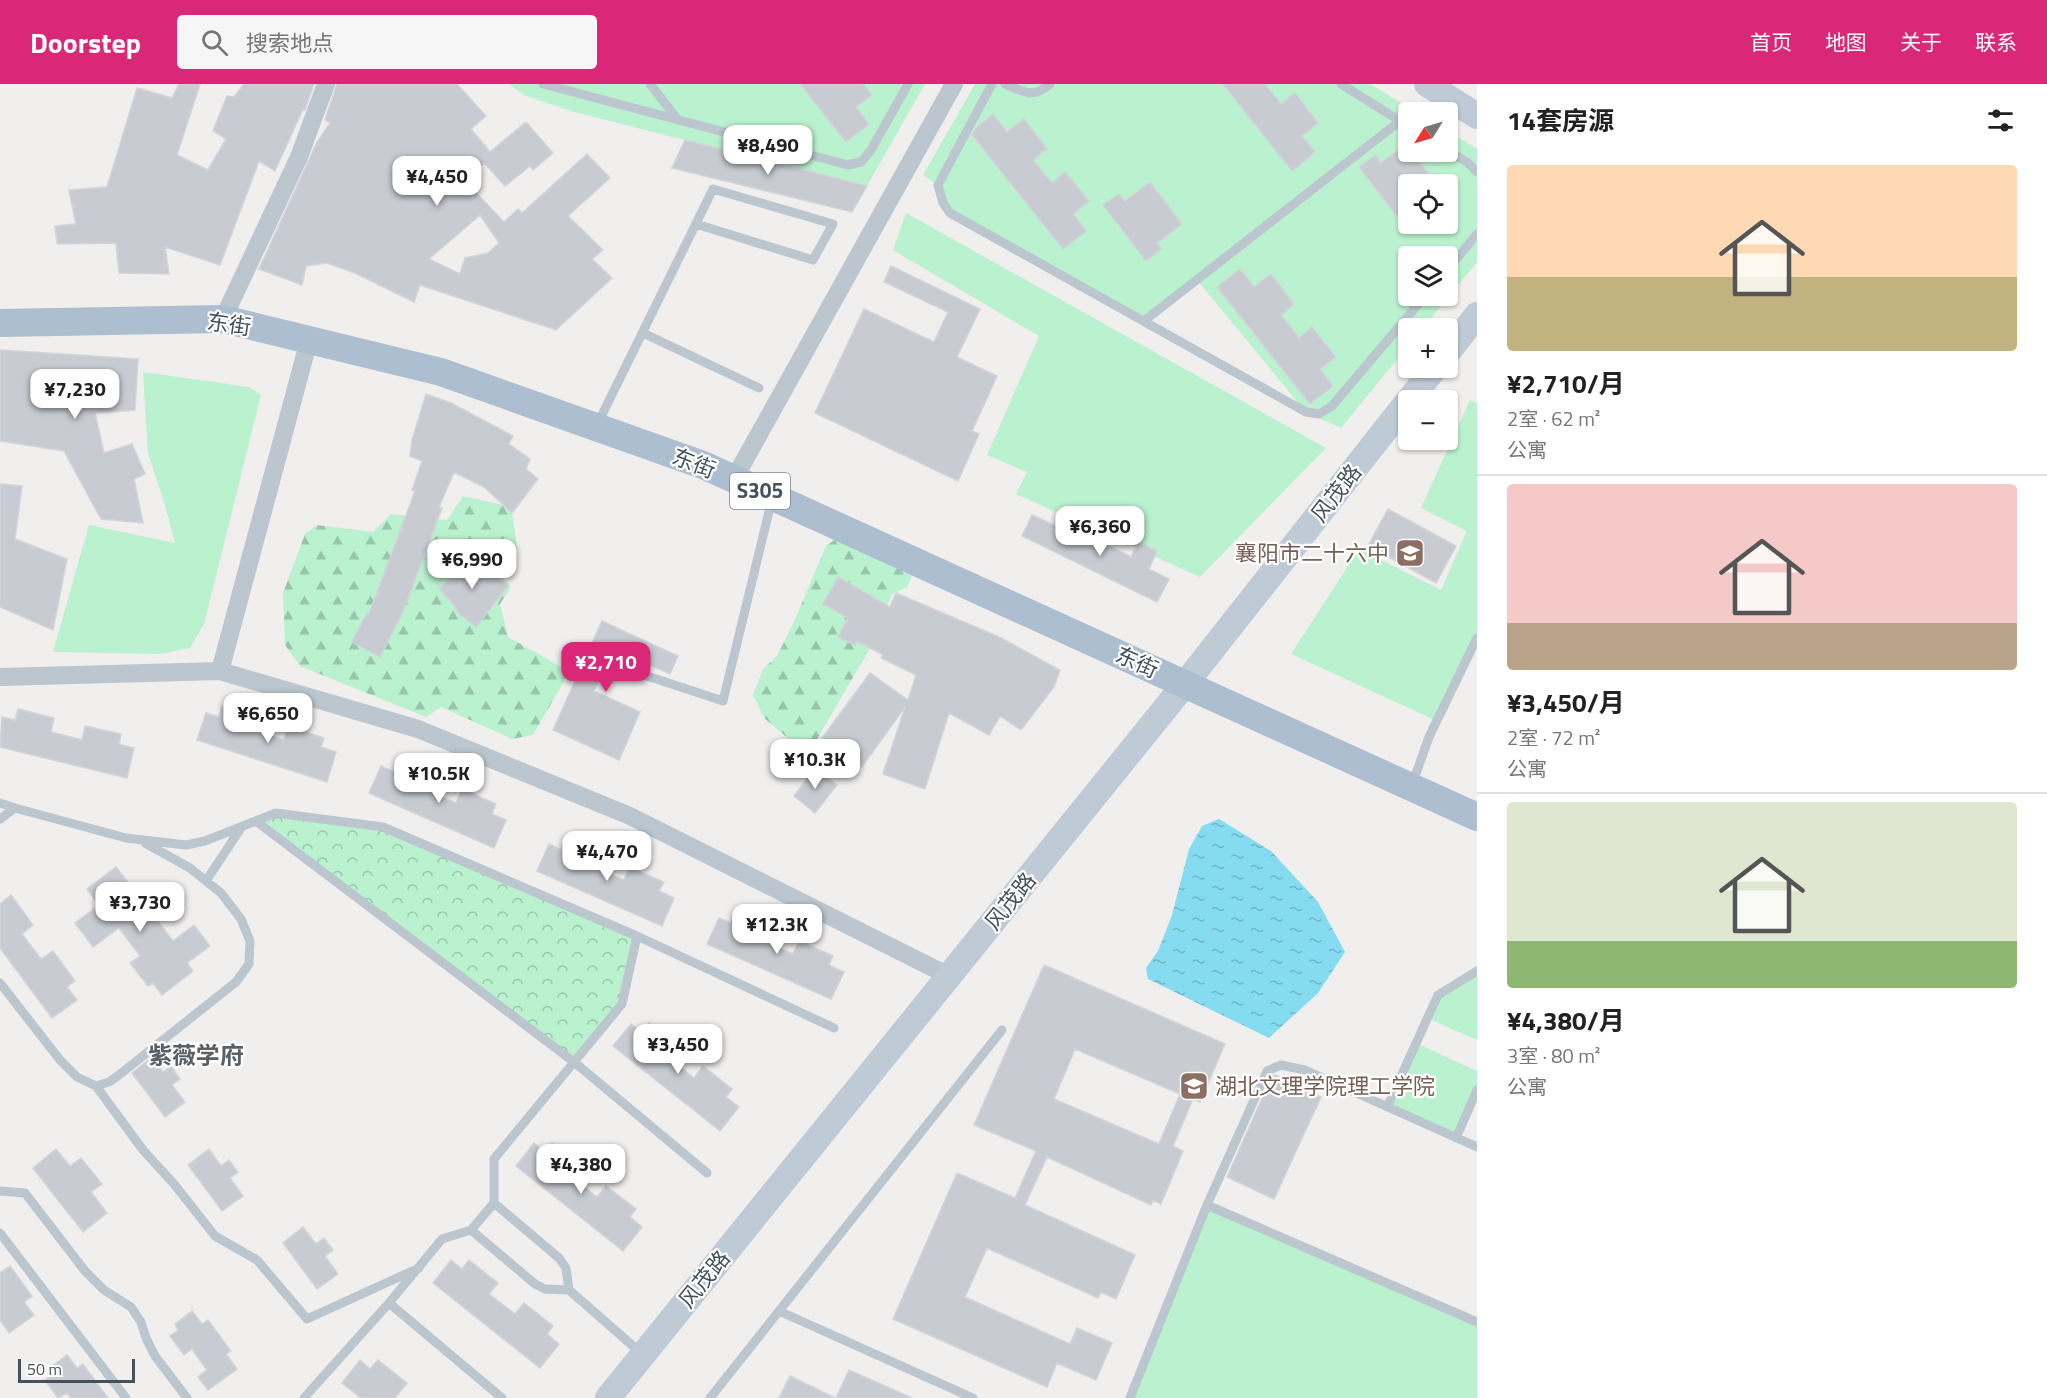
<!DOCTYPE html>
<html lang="zh">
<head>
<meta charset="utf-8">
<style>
	body { margin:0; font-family:"Titillium Web","Noto Sans SC",sans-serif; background:#f6f6f6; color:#222; height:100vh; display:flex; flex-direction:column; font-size:22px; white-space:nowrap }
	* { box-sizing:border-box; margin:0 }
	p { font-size:20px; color:#767676 }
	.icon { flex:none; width:33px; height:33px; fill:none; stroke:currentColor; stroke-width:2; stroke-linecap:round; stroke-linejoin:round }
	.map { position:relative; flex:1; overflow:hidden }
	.sheet { display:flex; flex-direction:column; background:#fff; width:570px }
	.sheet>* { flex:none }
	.needle { width:39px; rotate:233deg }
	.tools { position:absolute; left:1398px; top:18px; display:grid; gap:12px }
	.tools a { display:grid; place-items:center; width:60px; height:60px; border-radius:6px; background:#fff; box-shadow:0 2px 4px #0004; font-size:30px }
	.scale { position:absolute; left:18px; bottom:15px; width:117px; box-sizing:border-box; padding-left:6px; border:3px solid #45525d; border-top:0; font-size:16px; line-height:21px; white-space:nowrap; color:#45525d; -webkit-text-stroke:4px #fff; paint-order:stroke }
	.price { position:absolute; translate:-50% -51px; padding:0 14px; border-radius:12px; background:#fff; color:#222; font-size:20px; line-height:39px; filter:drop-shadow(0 2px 3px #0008) }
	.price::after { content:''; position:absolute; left:50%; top:36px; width:18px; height:14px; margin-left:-9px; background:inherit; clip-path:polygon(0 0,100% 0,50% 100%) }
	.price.selected { background:#db2777; color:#fff }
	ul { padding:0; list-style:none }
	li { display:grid; align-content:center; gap:12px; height:318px; padding:0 30px }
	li+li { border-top:2px solid #e0e0e0 }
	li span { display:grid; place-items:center; height:186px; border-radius:6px; color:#555 }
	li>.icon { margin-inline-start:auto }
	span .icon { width:108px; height:108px; fill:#fffc; stroke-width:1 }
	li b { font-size:26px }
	h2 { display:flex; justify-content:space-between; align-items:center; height:72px; padding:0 30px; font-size:26px }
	header { display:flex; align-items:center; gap:36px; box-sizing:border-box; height:84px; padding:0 30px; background:#db2777; color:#fff }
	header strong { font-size:28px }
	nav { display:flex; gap:33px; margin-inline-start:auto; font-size:21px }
	.search { width:420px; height:54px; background:#f6f6f6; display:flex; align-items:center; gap:15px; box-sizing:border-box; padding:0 21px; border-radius:6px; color:#767676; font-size:22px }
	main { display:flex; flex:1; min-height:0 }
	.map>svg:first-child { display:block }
	.green { fill:#baf1ce; fill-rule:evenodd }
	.forest { fill:url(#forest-firs) }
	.park { fill:url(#park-crowns) }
	.water { fill:url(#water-ripples) }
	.building { fill:#c8cbd1; stroke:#d2d4da; stroke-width:1.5; fill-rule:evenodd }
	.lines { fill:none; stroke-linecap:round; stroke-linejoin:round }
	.lane { stroke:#bbc6ce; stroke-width:9 }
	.street { stroke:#bbc6ce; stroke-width:18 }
	.secondary { stroke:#becad6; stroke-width:26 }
	.primary { stroke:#acbecf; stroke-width:28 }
	.labels { text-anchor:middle; stroke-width:4.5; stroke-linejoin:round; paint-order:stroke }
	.shield { fill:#fff; stroke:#7d868e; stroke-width:1.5 }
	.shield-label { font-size:21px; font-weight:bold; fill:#45525d }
	.street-label { font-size:22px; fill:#45525d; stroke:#fff }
	.education-label { font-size:22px; fill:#785e54; stroke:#fff; text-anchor:end }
	.neighbourhood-label { font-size:24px; font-weight:bold; fill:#5a5f64; stroke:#fff }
</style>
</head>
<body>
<header>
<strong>Doorstep</strong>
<div class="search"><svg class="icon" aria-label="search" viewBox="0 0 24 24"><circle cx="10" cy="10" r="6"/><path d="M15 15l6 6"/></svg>搜索地点</div>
<nav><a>首页</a><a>地图</a><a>关于</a><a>联系</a></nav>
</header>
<main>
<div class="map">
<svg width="1477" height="1314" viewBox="0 0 1477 1314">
	<defs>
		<pattern id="forest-firs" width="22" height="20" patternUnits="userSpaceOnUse" patternTransform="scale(1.5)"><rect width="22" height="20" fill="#baf1ce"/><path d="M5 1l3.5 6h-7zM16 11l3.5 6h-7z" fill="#99c6aa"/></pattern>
		<pattern id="park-crowns" width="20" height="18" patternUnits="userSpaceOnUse" patternTransform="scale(1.5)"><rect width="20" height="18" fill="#baf1ce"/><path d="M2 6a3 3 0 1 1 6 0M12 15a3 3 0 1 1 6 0" fill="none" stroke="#99c6aa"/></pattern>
		<pattern id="water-ripples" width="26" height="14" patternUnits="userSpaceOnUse" patternTransform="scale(1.5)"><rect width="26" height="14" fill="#85dcf0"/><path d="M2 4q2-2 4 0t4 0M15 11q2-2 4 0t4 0" fill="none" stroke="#6fb5c6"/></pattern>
	</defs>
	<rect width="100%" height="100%" fill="#f1eeee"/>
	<path class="green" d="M509,0H925L867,102L574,28L526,12Z
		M975,0H1370L1417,28H1408V68H1448V47L1477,65V178L1423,244H1408V262L1341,344L1306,328L1197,196L1144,237L950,129L938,101L923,91ZM1408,100H1448V140H1408ZM1408,172H1448V212H1408Z
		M906,129L1326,364L1200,493L1016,410L1027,388L987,371L1039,252L893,166Z
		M143,288L249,303L261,311L204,540L190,564L159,570L53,568L89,441L175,459L165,421L148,369Z
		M1470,316L1477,319V554L1437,637L1291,570L1359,465L1441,506L1467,447L1421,424Z
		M1477,887V956L1427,934L1438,911Z
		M1416,959L1477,987V1006L1456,1054L1387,1023Z
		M1207,1121L1477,1238V1314H1130Z"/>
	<path class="forest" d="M463,412L503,421L512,429L517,464L501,492L511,503L500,520L508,553L565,585L568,590L533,651L512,655L441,623L426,633L300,582L285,561L283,509L305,450L317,441L373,448L391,430L447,436Z
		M841,451L913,490L907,503L892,510L870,564L816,657L811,662L796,661L764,634L753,611L763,585L777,572L793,540L826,462Z"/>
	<path class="park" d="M276,729L383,743L637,852L622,920L574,978L257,738Z"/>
	<path class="water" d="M1219,735L1271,767L1318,818L1345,868L1318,909L1269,954L1148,895L1146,884L1158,867L1172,831L1189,765L1202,742Z"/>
	<path class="building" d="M179,0H200L177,71L208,86L226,55L213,47L227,12L234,13L244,0H314L305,26L303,25L275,87L259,77L220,181L165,163L169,190L119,189L116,159L57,160L55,142L76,140L69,106L107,103L137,4L172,14Z
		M337,0H457L486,32L471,45L490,68L526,38L553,69L533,86L530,82L505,102L484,79L465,97L504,138L518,125L522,129L587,70L610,94L568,132L603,166L592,175L612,194L556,246L420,201L414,218L355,189L327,179L306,182L302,201L259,185L317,58L330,39L325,36ZM480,131L499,159L488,169L465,174L460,190L429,175Z
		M800,0H863L872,11L856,23L869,40L846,58Z
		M1223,0H1265L1281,20L1295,9L1318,39L1302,52L1315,68L1292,87Z
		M993,30L1007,48L1024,35L1047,65L1033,76L1052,99L1065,88L1089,117L1073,130L1086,147L1063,165L972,51L977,43Z
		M685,56L867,102L852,128L672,84Z
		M1406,59L1408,68H1412L1437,100H1408V147L1359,83L1375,71L1381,79Z
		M1150,98L1182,140L1157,159L1161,165L1146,177L1103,121L1119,110L1125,117Z
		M891,182L980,225L957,273L997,292L972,347L979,350L958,397L815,329L864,225L934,258L948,228L884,198Z
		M1240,185L1254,203L1271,190L1294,220L1281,231L1299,254L1312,243L1336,273L1320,285L1333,302L1310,320L1217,203Z
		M0,266L138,275L135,326L95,329L104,369L132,360L145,390L134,395L143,439L101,435L64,367L0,357Z
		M426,310L451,319L513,352L509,360L530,375L526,385L538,395L512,429L484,403L454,388L439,423L442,424L403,528L380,573L352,558L367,529L369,530L415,407L412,406L422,377L410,372L412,356Z
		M0,400L22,402L15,455L67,475L53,546L0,523Z
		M1388,425L1456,462L1436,499L1368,462Z
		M1032,431L1058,443L1060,438L1131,473L1138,458L1157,467L1149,485L1169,495L1157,518L1022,452Z
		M465,470L484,491L487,486L508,502L476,543L456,527L457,525L439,504L451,494L445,488Z
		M838,493L890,523L896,509L999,553L1060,586L1054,603L1021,646L1000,632L989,651L949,629L925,705L883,690L905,623L862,683L822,654L870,589L908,616L916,591L881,574L883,571L857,557L855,561L838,553L848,534L823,520Z
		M602,537L678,572L670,590L613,564L594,607L640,628L619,676L553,646Z
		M222,622L258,633L254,647L284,656L288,642L324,654L321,663L336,668L327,698L197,656L206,629L219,633Z
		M18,625L54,634L51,648L82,656L85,642L121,650L119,660L134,664L127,694L0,663L2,633L15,636Z
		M398,677L432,693L427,706L456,719L462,705L496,720L492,730L506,736L494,764L369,709L381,682L394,688Z
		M815,684L837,701L815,729L794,712Z
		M566,755L600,770L594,783L624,796L629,783L664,798L659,807L674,814L662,842L537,787L549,760L561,766Z
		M116,783L173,857L194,841L210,862L187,879L193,887L162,911L153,899L148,902L130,879L140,872L119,844L93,863L75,839L99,821L87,805Z
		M11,811L33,841L22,850L41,875L53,867L75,897L67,903L77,916L52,934L0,864V820Z
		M736,829L770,844L764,857L793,870L799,857L833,872L829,881L844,888L831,915L707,860L719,834L731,839Z
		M1044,881L1225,960L1200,1018L1193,1015L1173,1062L1183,1067L1161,1120L1153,1116L1151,1121L1047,1073L1025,1121L1135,1171L1116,1215L1101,1208L1098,1214L987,1164L965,1213L1070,1260L1077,1244L1112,1259L1096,1296L1057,1279L1047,1303L893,1235L957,1089L1015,1114L1036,1067L974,1041ZM1075,965L1180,1010L1159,1060L1054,1015Z
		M649,939L678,962L669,974L694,994L703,982L732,1005L726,1013L739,1023L720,1047L613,962L631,940L642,948Z
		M152,973L163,988L171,982L180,995L172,1001L185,1018L165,1033L132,989Z
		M1275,991L1321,1013L1274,1115L1227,1093L1272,992Z
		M534,1059L545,1068L552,1059L581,1082L572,1093L597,1113L606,1102L636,1125L630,1133L642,1143L623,1167L516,1082Z
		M56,1065L70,1082L81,1074L102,1100L91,1108L107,1129L83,1148L33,1084Z
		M209,1065L221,1082L229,1076L238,1088L230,1094L243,1112L222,1127L188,1081Z
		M303,1143L316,1160L324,1154L333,1166L325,1172L338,1190L317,1205L283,1159Z
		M451,1176L462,1185L469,1176L498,1199L489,1210L515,1230L524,1219L553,1242L547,1250L559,1260L540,1284L433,1199Z
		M10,1182L32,1212L24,1218L34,1231L9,1249L0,1236V1189Z
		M192,1227L202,1240L208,1236L231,1267L226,1270L237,1285L208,1306L198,1293L207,1286L192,1265L184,1271L170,1252L178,1246L175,1240Z
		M67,1271L77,1284L83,1280L108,1314H71L67,1309L58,1314L45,1296L53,1290L50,1284Z
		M360,1276L370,1285L378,1276L407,1299L395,1314H361L342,1299Z
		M849,1286L912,1314H836Z
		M790,1292L835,1314H779Z"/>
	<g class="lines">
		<path class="lane" d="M543,0L848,81L861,78L871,66L908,0
			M650,0L678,36
			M992,0L938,101L943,119L950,129L1306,328L1319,330L1332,322L1425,212
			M1005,0C1024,8 1033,15 1050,0
			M1341,0L1408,42
			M1448,66L1468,79L1477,88
			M1448,185L1477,150
			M1144,237L1400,37
			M643,249L759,304
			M597,341L713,105L833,140L813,176L696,140
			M632,587L723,617L772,415
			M1412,701L1429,653L1477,554
			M0,719L15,724
			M0,735L15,724L126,754L186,761L205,757L276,729L383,743L637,852L622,920L494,1075V1119
			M257,738L574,978L707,1089
			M206,797L241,744
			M637,852L834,944
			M0,899L60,976L77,993L96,1002L143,1066L174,1100L215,1152L257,1176L307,1235L419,1184
			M96,1002L109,998L119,991L236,898L249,880L250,857L241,835L221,809L206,797L190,784L145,759
			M1387,1023L1438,911L1477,887
			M1456,1054L1477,1006
			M0,1107L25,1109L85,1187L104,1206L131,1223L141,1238L146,1254L155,1272L187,1314
			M1207,1121L1477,1238
			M471,1146L442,1155L389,1219L502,1314
			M0,1149L126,1314
			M569,1206L545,1205L535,1200L471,1146L494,1119L559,1174L566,1184L569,1206L641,1269
			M779,1227L973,1314
			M304,1314L389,1219
			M710,1314L1002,946
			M1130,1314L1207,1121L1267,987L1281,981L1305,986L1477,1063"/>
		<path class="street" d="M223,235L299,73L326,0
			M734,395L954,0
			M220,587L309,256
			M0,593L220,587L418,645L630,732L949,892"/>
		<path class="secondary" d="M1427,0L1477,32
			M1448,268L1477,231
			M1409,316L1435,284
			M608,1314L1185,600L1408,317"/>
		<path class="primary" d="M0,239L223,235L441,288L703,381L1477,733"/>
	</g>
	<defs>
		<g id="school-square" transform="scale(1.5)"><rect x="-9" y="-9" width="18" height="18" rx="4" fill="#8d6e63" stroke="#fff"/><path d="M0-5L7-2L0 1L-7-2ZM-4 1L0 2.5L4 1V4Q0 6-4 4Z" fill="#fff"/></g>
		<g id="university-square" transform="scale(1.5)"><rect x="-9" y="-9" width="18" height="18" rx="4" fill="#8d6e63" stroke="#fff"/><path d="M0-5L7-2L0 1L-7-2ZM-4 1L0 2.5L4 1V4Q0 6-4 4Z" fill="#fff"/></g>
	</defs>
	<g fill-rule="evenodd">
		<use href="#school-square" x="1410" y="469"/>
		<use href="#university-square" x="1194" y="1002"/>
	</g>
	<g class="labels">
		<rect class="shield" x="730" y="389" width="60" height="36" rx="4.5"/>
		<g class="shield-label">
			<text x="760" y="414">S305</text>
		</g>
		<g class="street-label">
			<text transform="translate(229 240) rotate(8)" y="8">东街</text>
			<text transform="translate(694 379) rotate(21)" y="8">东街</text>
			<text transform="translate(1336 409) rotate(-52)" y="8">风茂路</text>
			<text transform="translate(1137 578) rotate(24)" y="8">东街</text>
			<text transform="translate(1010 817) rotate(-51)" y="8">风茂路</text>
			<text transform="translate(704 1195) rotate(-51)" y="8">风茂路</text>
		</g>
		<g class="education-label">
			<text x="1389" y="477">襄阳市二十六中</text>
			<text x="1215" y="1010" text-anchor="start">湖北文理学院理工学院</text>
		</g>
		<g class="neighbourhood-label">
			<text x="196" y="980">紫薇学府</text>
		</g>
	</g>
</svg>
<div class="tools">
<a><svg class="needle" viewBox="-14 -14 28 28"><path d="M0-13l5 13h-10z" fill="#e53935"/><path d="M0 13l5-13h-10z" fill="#767676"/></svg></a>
<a><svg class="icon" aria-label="locate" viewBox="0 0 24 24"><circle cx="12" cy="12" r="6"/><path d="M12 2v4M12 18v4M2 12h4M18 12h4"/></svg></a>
<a><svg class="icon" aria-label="layers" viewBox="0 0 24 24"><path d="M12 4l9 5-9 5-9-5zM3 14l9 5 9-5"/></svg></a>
<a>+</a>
<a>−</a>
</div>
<div class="scale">50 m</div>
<b class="price" style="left:768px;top:92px">¥8,490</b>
<b class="price" style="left:437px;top:123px">¥4,450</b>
<b class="price" style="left:75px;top:336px">¥7,230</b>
<b class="price" style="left:1100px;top:473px">¥6,360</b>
<b class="price" style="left:472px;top:506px">¥6,990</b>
<b class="price selected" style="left:606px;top:609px">¥2,710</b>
<b class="price" style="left:268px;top:660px">¥6,650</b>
<b class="price" style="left:815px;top:706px">¥10.3K</b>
<b class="price" style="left:439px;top:720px">¥10.5K</b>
<b class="price" style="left:607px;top:798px">¥4,470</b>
<b class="price" style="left:140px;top:849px">¥3,730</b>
<b class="price" style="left:777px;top:871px">¥12.3K</b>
<b class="price" style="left:678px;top:991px">¥3,450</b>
<b class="price" style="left:581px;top:1111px">¥4,380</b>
</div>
<section class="sheet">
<h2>14套房源<svg class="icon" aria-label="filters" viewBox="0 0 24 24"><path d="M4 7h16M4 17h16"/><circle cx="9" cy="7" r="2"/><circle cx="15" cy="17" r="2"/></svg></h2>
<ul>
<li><span style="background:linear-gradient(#ffd9b3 60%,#c2b280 0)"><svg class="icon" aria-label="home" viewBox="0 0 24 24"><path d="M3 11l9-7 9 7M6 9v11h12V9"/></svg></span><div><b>¥2,710/月</b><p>2室 · 62 m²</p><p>公寓</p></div></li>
<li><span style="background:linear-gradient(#f6c9c9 75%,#b9a48a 0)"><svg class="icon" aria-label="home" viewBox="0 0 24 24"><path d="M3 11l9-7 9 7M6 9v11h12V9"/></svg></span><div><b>¥3,450/月</b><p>2室 · 72 m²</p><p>公寓</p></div></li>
<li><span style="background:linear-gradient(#dfe7d0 75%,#8fb573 0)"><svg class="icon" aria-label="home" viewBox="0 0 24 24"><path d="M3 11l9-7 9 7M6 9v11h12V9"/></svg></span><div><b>¥4,380/月</b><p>3室 · 80 m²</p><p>公寓</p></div></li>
</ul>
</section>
</main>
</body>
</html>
